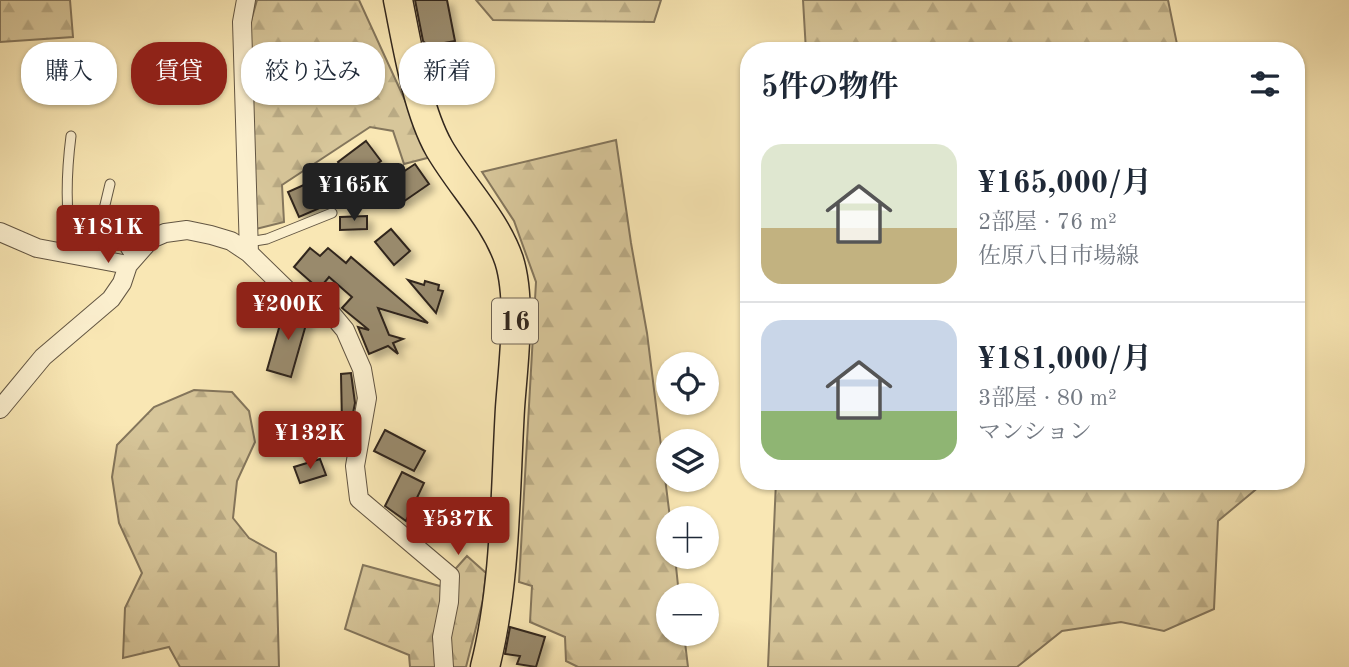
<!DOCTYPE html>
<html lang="ja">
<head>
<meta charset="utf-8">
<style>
	body { margin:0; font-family:"Old Standard TT","Noto Serif JP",serif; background:#f2f2f3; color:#1f2937; height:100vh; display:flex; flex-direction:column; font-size:26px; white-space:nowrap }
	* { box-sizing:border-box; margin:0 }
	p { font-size:23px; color:#747a83 }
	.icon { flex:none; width:38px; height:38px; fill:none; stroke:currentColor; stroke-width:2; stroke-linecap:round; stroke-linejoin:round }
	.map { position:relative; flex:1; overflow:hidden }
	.panel { position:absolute; left:740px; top:42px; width:565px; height:448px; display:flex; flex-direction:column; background:#fff; border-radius:28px; box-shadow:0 2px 5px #0004 }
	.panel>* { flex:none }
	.top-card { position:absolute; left:21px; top:42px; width:614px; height:63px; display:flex; gap:14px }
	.controls { position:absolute; left:656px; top:352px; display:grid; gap:14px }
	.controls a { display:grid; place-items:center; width:63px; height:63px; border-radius:50%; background:#fff; box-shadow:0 2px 5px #0004; font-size:35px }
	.price { position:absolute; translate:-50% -60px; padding:0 16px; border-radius:7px; background:#8f2418; color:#fff; font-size:23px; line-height:46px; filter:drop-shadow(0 2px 4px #0008) }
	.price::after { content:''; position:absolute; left:50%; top:42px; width:21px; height:16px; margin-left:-10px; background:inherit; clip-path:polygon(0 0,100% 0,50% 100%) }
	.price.on { background:#222; color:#fff }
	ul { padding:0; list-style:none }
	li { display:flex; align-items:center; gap:21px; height:175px; padding:0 21px }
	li+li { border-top:2px solid #e0e1e3 }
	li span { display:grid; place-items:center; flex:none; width:196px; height:140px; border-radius:21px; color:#555 }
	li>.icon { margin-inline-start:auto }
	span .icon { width:84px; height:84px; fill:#fffc; stroke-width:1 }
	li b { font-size:30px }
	h2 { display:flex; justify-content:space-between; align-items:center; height:84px; padding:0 21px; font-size:30px }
	.pill { padding:0 24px; border-radius:28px; background:#fff; box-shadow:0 2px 5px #0004; font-size:24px; line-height:63px }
	.pill.on { background:#8f2418; color:#fff }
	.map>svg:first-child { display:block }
	.forest { fill:url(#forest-firs); stroke:#84765c; stroke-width:2 }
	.building { fill:#998a6c; stroke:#31261d; stroke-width:2; filter:url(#shadow) }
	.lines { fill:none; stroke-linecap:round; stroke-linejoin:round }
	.lane-casing { stroke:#635643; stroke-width:11 }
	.street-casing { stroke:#635643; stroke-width:20 }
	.primary-casing { stroke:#31261d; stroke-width:31 }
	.lane { stroke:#fbefce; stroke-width:9 }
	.street { stroke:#fbefce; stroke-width:18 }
	.primary { stroke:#f9e7b4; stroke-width:28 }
	.labels { text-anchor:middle; stroke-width:7; stroke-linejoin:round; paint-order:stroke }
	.shield { fill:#fbefce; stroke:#6e6252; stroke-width:2 }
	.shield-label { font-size:26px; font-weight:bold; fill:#31261d }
</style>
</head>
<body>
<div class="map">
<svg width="1349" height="667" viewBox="0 0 1349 667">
	<defs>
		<pattern id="forest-firs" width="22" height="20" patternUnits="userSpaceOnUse" patternTransform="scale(1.75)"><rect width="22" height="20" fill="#d7c69a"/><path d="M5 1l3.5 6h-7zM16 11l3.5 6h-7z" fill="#b9aa84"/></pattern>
		<filter id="shadow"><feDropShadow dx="5.5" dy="5.5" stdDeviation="3.5" flood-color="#0004"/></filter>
	</defs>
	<rect width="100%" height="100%" fill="#f9e7b4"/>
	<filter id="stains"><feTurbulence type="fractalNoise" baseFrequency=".00286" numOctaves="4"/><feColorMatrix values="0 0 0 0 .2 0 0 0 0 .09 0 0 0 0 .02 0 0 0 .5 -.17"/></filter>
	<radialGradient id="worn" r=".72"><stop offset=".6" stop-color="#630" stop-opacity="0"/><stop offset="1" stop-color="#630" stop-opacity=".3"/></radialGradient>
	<path class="forest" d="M0,0H70L73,37L0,42Z
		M257,0H359L431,157L404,164L393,131L370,127L282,185L284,222L256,229L249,28Z
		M476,0H661L654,22L493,20Z
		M803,0H1168L1177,44L1173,51H806Z
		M616,140L631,243L647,333L670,518L668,556L675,557L679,595H668V634H684L688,667H578L566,661L565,637L530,622L532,586L519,582L536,282L514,221L482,172Z
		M749,249V344L745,335L744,271Z
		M194,390L232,392L249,411L255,442L237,481L233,518L249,538L276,553L279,667H180L169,647L123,658L125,608L142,573L119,523L112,477L117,445L154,407Z
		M776,481H1266L1218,521L1214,609L1164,631L1121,622L1062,631L1017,667H768Z
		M467,556L486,573L483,600L466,667H410L409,655L345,629L363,565L440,586Z"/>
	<path class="building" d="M415,0H447L455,41L428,46L423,41Z
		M366,141L381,161L348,185L352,194L299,217L288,192L342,168L338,162Z
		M415,164L429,184L403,202L388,182Z
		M367,216V229L340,230V217Z
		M391,229L410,251L394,265L375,242Z
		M310,248L320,256L328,248L346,263L351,257L428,323L378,308L389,335L403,339L393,343L398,354L388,346L369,354L358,327L369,330L342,308L352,297L329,277L319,289L294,267Z
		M408,280L424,285L425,281L439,285L438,290L443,291L436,313Z
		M285,307L309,314L291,377L267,370Z
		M351,373L355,403L351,423L342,424L341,374Z
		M385,430L425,451L414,471L374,451Z
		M320,459L326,475L300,483L294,467Z
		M402,472L424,483L406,521L385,506Z
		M510,627L545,637L536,667L517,664L520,656L505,654Z"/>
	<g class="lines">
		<g class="lane-casing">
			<path id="lane" d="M71,136C66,175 65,215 73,254
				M110,184L104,209L107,220L132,259
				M249,242L267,239L332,213"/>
		</g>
		<g class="street-casing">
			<path id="street" d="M246,0L242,22L249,253
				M0,232L37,248L128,265
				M0,409L43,357L111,299L122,283L128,265L151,239L165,233L187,230L211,235L231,241L249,253L290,293L330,312L345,330L362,369L367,398L355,466L359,499L450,576L449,602L442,637L444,667"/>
		</g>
		<g class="primary-casing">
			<path id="primary" d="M398,0C407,44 417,109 439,148C461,186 495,219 509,260C522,301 513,365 510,408C505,494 506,584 485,667"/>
		</g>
		<use href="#lane" class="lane"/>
		<use href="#street" class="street"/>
		<use href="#primary" class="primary"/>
	</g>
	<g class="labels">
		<rect class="shield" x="492" y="298.5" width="46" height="45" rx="5"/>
		<g class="shield-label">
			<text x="515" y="330">16</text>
		</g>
	</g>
	<rect width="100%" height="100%" filter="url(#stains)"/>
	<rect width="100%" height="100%" fill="url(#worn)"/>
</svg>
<div class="controls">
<a><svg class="icon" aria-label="locate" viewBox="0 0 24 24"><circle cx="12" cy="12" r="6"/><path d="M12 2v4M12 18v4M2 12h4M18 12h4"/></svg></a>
<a><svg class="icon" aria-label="layers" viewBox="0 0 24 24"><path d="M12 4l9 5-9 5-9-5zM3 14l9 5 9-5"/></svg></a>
<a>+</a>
<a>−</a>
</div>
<b class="price on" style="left:354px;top:223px">¥165K</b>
<b class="price" style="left:108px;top:265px">¥181K</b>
<b class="price" style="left:288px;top:342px">¥200K</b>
<b class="price" style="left:310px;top:471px">¥132K</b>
<b class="price" style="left:458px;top:557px">¥537K</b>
<div class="top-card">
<a class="pill">購入</a>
<a class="pill on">賃貸</a>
<a class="pill">絞り込み</a>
<a class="pill">新着</a>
</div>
<section class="panel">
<h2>5件の物件<svg class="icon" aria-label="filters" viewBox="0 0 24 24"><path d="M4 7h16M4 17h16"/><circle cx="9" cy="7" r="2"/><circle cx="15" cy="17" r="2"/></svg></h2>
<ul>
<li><span style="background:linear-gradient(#dfe7d0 60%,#c2b280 0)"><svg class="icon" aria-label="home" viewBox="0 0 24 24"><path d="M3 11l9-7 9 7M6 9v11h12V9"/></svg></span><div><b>¥165,000/月</b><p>2部屋 · 76 m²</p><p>佐原八日市場線</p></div></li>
<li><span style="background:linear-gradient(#c9d6e8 65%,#8fb573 0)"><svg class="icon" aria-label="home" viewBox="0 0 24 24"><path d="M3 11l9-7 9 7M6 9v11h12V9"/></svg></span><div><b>¥181,000/月</b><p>3部屋 · 80 m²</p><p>マンション</p></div></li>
</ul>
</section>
</div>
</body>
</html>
